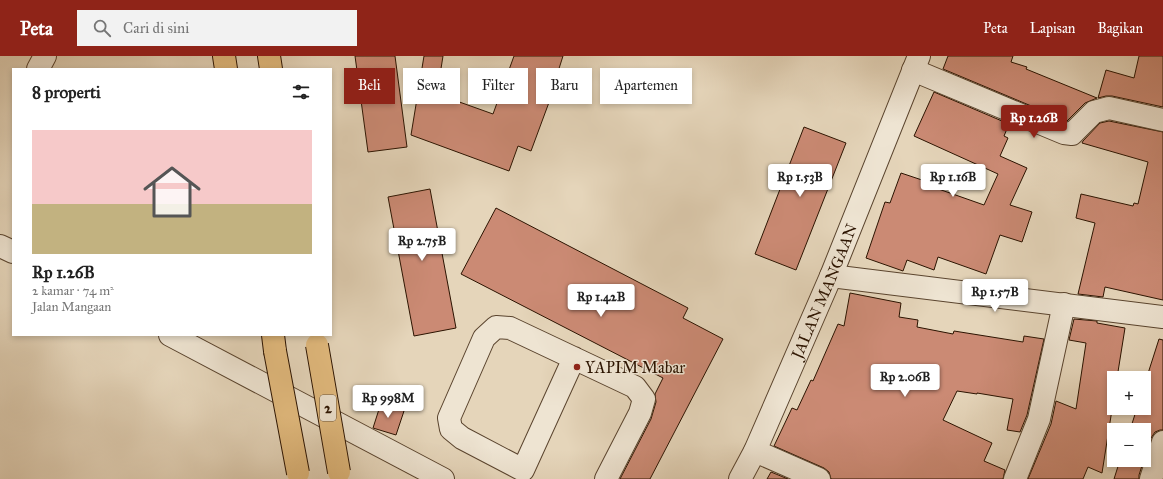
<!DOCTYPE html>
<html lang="id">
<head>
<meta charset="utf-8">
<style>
	body { margin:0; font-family:"IM FELL Great Primer",serif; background:#f2f2f2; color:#222; height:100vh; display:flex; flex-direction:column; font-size:15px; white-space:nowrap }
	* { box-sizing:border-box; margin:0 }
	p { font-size:13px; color:#767676 }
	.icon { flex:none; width:22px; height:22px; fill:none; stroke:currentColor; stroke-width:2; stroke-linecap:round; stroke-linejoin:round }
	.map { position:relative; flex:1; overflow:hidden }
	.side { position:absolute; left:12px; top:12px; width:320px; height:268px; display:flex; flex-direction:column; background:#fff; border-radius:0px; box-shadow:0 2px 6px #0003 }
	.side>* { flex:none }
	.top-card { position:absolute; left:344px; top:12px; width:380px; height:36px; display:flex; gap:8px }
	.controls { position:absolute; left:1107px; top:315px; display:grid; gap:8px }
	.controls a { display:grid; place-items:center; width:44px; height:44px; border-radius:0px; background:#fff; box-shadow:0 2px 6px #0003; font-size:20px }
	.price { position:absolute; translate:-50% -34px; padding:0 9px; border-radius:4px; background:#fff; color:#222; font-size:13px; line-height:26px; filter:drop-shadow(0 1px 2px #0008) }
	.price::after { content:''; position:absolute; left:50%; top:24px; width:12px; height:9px; margin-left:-6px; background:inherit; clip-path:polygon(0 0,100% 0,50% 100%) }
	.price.active { background:#8f2418; color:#fff }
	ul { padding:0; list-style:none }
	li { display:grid; align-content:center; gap:8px; height:212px; padding:0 20px }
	li span { display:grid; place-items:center; height:124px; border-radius:0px; color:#555 }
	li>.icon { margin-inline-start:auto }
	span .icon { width:72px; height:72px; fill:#fffc; stroke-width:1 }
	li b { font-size:17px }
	h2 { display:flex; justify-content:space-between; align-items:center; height:48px; padding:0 20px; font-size:17px }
	.pill { padding:0 14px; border-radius:0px; background:#fff; box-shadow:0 2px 6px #0003; font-size:14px; line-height:36px }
	.pill.active { background:#8f2418; color:#fff }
	header { display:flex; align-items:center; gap:24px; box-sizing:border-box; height:56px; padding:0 20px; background:#8f2418; color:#fff }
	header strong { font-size:19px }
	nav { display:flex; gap:22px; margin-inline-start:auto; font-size:14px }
	.search { width:280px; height:36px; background:#f2f2f2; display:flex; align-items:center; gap:10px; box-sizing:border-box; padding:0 14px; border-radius:0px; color:#767676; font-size:15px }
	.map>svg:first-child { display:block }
	.building { fill:#cb8a74; stroke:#2b1300 }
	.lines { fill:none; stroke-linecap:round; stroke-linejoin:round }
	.minor-casing { stroke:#5a442e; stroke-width:24 }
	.highway-casing { stroke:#2b1300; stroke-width:24 }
	.minor { stroke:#eee4d2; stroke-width:22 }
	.highway { stroke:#e2ba7d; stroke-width:22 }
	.highway-bridge-casing { stroke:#2b1300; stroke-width:24; stroke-linecap:butt }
	.highway-bridge { stroke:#e2ba7d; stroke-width:22 }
	.poi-dot { fill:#8f2418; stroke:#eee4d2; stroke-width:1.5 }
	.labels { text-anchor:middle; stroke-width:3; stroke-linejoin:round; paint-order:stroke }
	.shield { fill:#eee4d2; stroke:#66523f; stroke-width:1 }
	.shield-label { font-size:15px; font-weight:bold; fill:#2b1300 }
	.street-label { font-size:16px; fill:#2b1300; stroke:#eee4d2 }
	.poi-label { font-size:16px; fill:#2b1300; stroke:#eee4d2; text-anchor:start }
</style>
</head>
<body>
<header>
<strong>Peta</strong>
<div class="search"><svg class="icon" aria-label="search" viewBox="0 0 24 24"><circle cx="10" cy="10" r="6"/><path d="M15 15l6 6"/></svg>Cari di sini</div>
<nav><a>Peta</a><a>Lapisan</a><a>Bagikan</a></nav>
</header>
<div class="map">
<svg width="1163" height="423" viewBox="0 0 1163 423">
	<rect width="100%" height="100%" fill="#e5d5ba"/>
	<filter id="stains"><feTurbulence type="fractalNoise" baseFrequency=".005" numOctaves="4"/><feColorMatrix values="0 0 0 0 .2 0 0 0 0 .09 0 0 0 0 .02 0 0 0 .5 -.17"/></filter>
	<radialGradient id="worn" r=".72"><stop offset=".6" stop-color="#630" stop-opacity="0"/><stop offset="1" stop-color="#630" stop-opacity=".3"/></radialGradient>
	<path class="building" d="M355,0H395L407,91L368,96Z
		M424,0H443L437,38L493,58L514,0H563L556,22H558L531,95L518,90L509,115L411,79Z
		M948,0H1013L1011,6L1027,11L1026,13L1097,42L1085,47L1067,65L943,13Z
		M1139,0H1163V51L1112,40H1106L1098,42L1106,14L1134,22Z
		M934,36L1009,68L1004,80L1008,82L1000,100L1027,112L1010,149L1032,156L1022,186L1000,179L986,218L938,201L934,214L907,204L903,215L866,202L885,146L890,147L901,117L931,127L930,130L984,149L998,118L914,80Z
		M1109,65L1163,76V244L1105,231L1103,241L1078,238L1095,167L1076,162L1081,138L1133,150L1134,147L1138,148L1148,106L1082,87L1083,85L1100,67Z
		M804,71L846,87L796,214L755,198Z
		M430,133L456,272L414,280L388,141Z
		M496,152L688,252L683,262L723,283L650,423H620L651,363L656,346L655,338L663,322L461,218Z
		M850,237L901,247L899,261L918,264L917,271L953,278L954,275L1023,286L1024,280L1044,283L1027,359L1020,376L1007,374L1013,343L977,337V338L957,335L943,364L992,387L984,405L1005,414L1003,423H831L829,416L824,412L774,390L792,352L797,354L811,324L813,325L838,268L844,270Z
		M1074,263L1097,265V267L1125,272L1117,322H1114V341L1102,417L1088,411L1083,423H1028L1051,368L1056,345L1076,353L1086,287L1069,284Z
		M1159,283L1163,284V374H1160L1155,376L1151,382L1139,419V423H1114L1120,404H1144V374H1130L1137,352H1144V330Z
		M381,347L404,355L396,379L373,372Z
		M771,416L788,423H767Z"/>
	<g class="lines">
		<g class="minor-casing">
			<g id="minor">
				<path d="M38,13L45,0"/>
				<path d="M913,14L1064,77L1072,78L1094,56L1109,52L1163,64"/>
				<path d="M0,190L13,196"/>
				<path d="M831,220L1163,261"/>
				<path d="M170,279L443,423"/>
				<path d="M574,302L523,414L462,382L451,373L449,362L484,282L496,271L510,272L635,331L644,343L640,357L606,423"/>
				<path d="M755,395L819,423"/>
				<path id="s1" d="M740,423L755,395L831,220L919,0"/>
				<path d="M1015,423L1039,363L1064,248"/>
				<path d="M1151,423L1163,386"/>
			</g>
		</g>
		<g class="highway-casing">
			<path id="highway" d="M224,0L226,13
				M269,0L271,13
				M273,279L275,295"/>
		</g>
		<use href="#minor" class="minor"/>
		<use href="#highway" class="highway"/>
		<g class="highway-bridge-casing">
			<path id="highway-bridge" d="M317,289L339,416
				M275,295L298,417"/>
		</g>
		<use href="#highway-bridge" class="highway-bridge"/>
	</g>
	<circle class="poi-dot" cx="577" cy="311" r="4"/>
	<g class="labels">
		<rect class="shield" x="320" y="339" width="16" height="26" rx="3"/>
		<g class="shield-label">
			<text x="328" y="357">2</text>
		</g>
		<g class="street-label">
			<text dy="6" stroke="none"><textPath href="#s1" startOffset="206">JALAN MANGAAN</textPath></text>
		</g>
		<g class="poi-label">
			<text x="585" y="317">YAPIM Mabar</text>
		</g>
	</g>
	<rect width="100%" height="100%" filter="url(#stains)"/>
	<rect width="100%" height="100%" fill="url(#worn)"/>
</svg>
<div class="controls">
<a>+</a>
<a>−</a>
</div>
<b class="price active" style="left:1034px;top:83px">Rp 1.26B</b>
<b class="price" style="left:800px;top:142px">Rp 1.53B</b>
<b class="price" style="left:953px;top:142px">Rp 1.16B</b>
<b class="price" style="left:422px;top:206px">Rp 2.75B</b>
<b class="price" style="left:995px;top:257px">Rp 1.57B</b>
<b class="price" style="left:601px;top:262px">Rp 1.42B</b>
<b class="price" style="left:905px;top:342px">Rp 2.06B</b>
<b class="price" style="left:388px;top:363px">Rp 998M</b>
<div class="top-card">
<a class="pill active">Beli</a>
<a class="pill">Sewa</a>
<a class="pill">Filter</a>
<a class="pill">Baru</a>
<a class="pill">Apartemen</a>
</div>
<section class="side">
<h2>8 properti<svg class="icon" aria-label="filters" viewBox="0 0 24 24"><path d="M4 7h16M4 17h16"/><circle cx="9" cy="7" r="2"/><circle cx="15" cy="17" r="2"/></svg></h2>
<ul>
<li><span style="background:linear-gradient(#f6c9c9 60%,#c2b280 0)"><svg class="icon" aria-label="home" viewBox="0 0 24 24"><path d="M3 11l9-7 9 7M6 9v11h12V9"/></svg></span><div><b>Rp 1.26B</b><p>2 kamar · 74 m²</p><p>Jalan Mangaan</p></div></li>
</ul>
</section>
</div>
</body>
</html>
